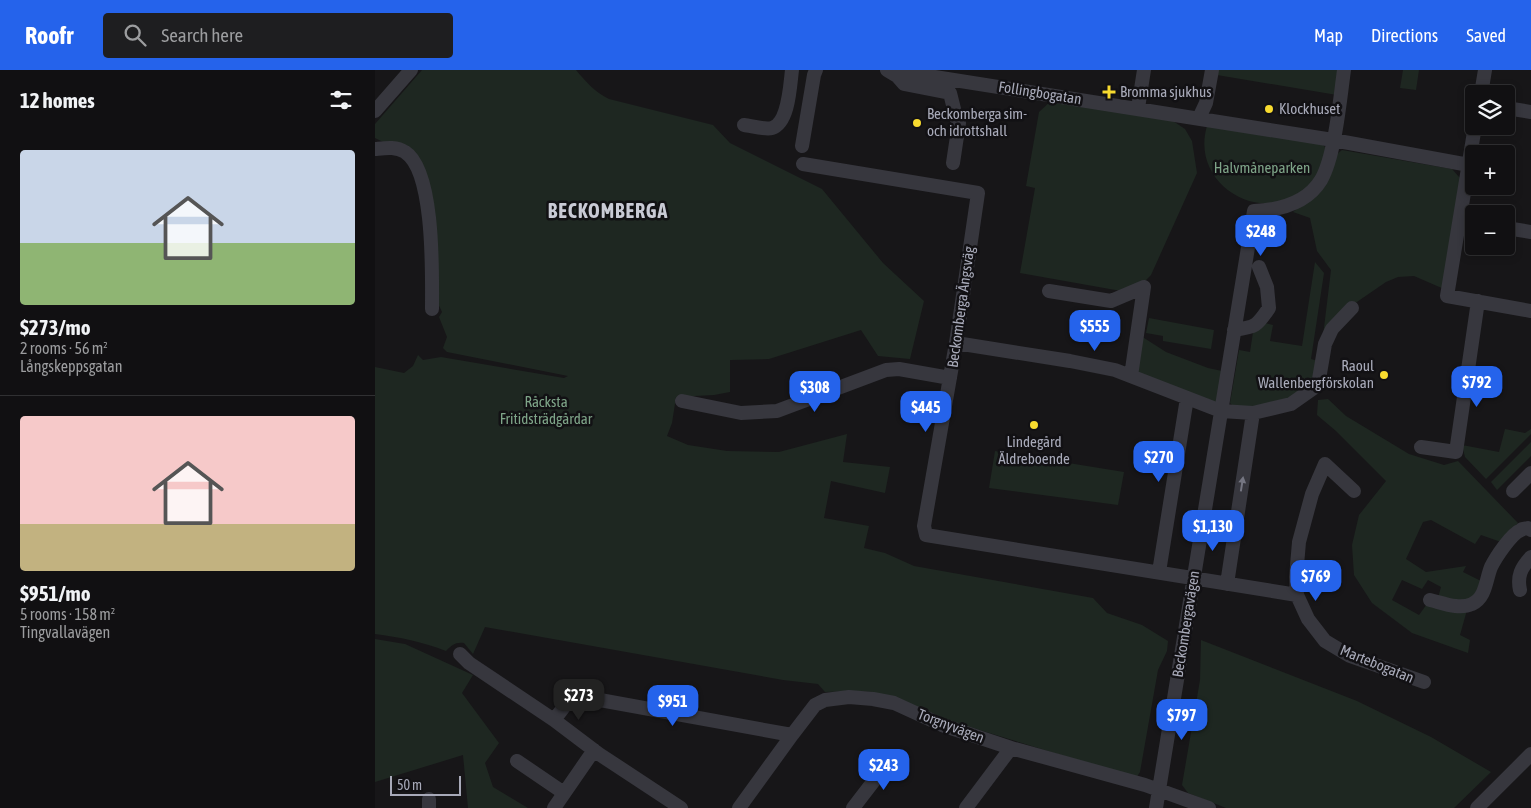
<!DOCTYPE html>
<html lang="en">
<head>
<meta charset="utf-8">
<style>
	body { margin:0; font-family:"Asap Condensed",sans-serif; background:#1e1e20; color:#f1f3f6; height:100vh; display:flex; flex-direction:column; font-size:19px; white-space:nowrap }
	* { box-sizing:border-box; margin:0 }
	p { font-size:16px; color:#9c9d9f }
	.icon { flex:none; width:28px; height:28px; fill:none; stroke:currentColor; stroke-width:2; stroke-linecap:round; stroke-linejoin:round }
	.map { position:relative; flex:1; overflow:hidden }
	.drawer { display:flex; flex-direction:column; background:#111012; width:375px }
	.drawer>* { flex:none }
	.buttons { position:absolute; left:1090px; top:15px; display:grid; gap:10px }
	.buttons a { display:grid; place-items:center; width:50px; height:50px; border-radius:5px; background:#111012; box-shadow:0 2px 8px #0003,0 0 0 1px #303032; font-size:25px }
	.scale { position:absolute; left:15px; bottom:12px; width:71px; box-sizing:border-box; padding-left:5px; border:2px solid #a8aab9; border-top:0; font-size:14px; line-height:18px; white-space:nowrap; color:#a8aab9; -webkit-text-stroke:4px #121114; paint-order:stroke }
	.price { position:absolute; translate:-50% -42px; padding:0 11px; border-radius:10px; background:#2563eb; color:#fff; font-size:16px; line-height:32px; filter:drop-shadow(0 1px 2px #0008) }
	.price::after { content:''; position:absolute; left:50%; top:30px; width:15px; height:11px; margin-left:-8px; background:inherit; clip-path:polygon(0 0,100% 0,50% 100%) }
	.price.on { background:#222; color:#fff }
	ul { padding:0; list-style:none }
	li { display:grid; align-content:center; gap:10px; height:265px; padding:0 20px }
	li+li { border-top:1px solid #303032 }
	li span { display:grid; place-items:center; height:155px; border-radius:5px; color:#555 }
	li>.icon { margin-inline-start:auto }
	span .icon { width:90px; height:90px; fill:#fffc; stroke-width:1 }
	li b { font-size:21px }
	h2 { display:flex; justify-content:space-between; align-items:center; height:60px; padding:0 20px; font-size:21px }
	header { display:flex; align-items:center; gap:30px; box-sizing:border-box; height:70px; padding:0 25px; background:#2563eb; color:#fff }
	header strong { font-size:24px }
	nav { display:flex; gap:28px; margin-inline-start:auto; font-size:18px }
	.search { width:350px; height:45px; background:#1e1e20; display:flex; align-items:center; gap:12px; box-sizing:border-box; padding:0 18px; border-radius:5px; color:#9c9d9f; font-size:19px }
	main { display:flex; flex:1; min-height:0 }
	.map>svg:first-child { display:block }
	.green { fill:#1e2721 }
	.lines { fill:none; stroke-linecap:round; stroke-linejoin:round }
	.minor { stroke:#37373e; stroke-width:14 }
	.oneway { fill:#757682 }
	.poi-dot { fill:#f8db2f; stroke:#121114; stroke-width:2 }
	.labels { text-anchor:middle; stroke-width:5; stroke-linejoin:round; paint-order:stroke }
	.poi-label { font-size:15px; fill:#a8aab9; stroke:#121114; text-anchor:start }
	.street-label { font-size:15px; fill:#a8aab9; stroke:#121114 }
	.park-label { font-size:15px; fill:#7ea488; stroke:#121114 }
	.district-label { font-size:20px; font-weight:bold; letter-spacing:1px; fill:#c9cad5; stroke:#121114 }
</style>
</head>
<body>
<header>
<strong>Roofr</strong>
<div class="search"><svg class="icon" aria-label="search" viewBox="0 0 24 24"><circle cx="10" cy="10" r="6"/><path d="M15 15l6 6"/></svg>Search here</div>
<nav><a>Map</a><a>Directions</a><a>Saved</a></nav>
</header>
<main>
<section class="drawer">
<h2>12 homes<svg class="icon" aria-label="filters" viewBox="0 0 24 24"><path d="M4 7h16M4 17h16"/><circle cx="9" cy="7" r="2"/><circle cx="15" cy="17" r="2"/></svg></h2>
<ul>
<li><span style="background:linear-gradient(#c9d6e8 60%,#8fb573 0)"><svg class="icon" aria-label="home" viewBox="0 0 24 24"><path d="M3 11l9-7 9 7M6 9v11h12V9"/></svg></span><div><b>$273/mo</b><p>2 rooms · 56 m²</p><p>Långskeppsgatan</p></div></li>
<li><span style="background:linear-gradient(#f6c9c9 70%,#c2b280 0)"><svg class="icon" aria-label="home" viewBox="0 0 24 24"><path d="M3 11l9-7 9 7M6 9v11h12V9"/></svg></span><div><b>$951/mo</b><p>5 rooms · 158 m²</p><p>Tingvallavägen</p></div></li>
</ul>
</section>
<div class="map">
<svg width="1156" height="738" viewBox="0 0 1156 738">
	<rect width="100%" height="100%" fill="#171618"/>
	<path class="green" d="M47,0H201C211,12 220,22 234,29L338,55L355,73L447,119L508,193L549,231L535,289L503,286L486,260L394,289L355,290V322L339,325L301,327L297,353L292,366L313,375L352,381L404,382L472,364L468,392L515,397L510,423L456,411L449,448L494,456L489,478L510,483L539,496L718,528L732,543L767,555L793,571L792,581L783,600L765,702L761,708L575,651L497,622L480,621L450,622L443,614L408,610L110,557L98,584L89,573C80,572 77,575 71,581C48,572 24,567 0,564V297L29,303L38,296L43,285L48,290L66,287L189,308L193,306L72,282L68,278L72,267L64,247L67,242L61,229L44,97L14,75L0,68V54Z
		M837,0H965L962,25L836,4Z
		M1028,0H1044L1041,20L1025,18Z
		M677,30L795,49L810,59L817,71L822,103L776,205L765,216L746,221L645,203L660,118L651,116L664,42Z
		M832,56L947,74L951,78C949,86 947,96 944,104C942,108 937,112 934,115C891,160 814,116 832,56Z
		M967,80L1077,99L1085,108L1069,219L1039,206L1023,207L1011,212L976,236L947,274L956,200L942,181L935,148L918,142L948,118L962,84Z
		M940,192L949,203L936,289L943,291L940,313L915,329L886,337H859L855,333L864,280L875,282L878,262L890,253L898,255L895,271L927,276Z
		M774,248L839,260L836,279L788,271V266L771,263Z
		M766,266L791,282L833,298L847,301L843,333L761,303Z
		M953,329L971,346L1034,384L1069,395L1083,391L1143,453L1126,472L1106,465L1100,474L1056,450L1048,452L1031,489L1051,502L1091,496L1088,502L1106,511L1103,523L1090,533L1063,528L1066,517L1053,510L1047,519L1027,510L1017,530L1044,545L1052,534L1092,540L1085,565L1095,570L1093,583L1037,563L997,533L979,505L977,475L984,445L1011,411L961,361L942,345L943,330Z
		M1130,359L1150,363L1156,359V364L1111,409L1090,387L1087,375L1124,382Z
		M1156,372V386L1122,420L1116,412Z
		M620,381L749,402L743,435L614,418Z
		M0,569L30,574L98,605L87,623L124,673L110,693L118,717L153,738H93L88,685L0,712Z
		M826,570L982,631L1056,667L1116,702L1079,738H851L813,723L807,715L825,610Z"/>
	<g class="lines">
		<path class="minor" d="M512,0L522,6L535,3L958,70L1094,95
			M522,6L529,14L575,23L581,47L584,53L578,93
			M1106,24L1110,0
			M763,38L769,0
			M1131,38L1156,42
			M0,41L36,0
			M824,48L831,33L837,0
			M369,55C377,56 390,60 397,58C414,53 415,15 417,0
			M1100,56L1072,226L1156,241
			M427,76L439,5L441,0
			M0,79C10,78 21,76 30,82C60,101 57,206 57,239
			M428,94L603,123L581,273L549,456L551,465L922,525
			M1131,158L1156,162
			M674,221L736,231L769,217
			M859,260C881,257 882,256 894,238L892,217L884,197
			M581,273L695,291L740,300L846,341L878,343L916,334L943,315L950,274L957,259L977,238
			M756,306L769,217
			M307,331L366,343L402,341L511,300L524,299L575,308
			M1046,377L1081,382L1103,231
			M979,421L950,394L937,424L924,472L921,507L922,525L933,549L950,571L975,586L1049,612
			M1138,421L1156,403
			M784,502L812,328
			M852,514L878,343
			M1145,520C1142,506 1146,498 1156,487
			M1055,530C1068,533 1084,540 1097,534C1111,528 1111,509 1116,497C1121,487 1136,464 1146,460C1148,458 1151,459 1153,458L1156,460
			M85,584L94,593L179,650L224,684L306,738
			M179,650L195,629L203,626L417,665
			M142,691L189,723
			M54,729V738
			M179,738L219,680
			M364,738L417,665L440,635L450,630L474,627L498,629L519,633L567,655L636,678L770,715L834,738
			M478,738L518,686
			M591,738L636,678
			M781,738L879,141C905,140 932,133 946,110C960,86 965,29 969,0
			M1102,738L1156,684"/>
	</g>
	<defs><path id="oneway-solid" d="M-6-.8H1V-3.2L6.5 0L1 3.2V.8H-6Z" transform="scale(1.25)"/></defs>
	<use class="oneway" href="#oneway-solid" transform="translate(867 414) rotate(-81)"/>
	<g class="poi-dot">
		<path d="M731.5 14.5h5v5h5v5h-5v5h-5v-5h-5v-5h5z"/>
		<circle cx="894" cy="39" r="5"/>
		<circle cx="542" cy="53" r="5"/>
		<circle cx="1009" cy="305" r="5"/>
		<circle cx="659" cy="355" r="5"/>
	</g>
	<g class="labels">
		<g class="poi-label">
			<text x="745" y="27">Bromma sjukhus</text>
			<text x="904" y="44">Klockhuset</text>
			<text x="552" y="49">Beckomberga sim-<tspan x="552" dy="17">och idrottshall</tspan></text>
			<text x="999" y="301" text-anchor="end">Raoul<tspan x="999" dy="17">Wallenbergförskolan</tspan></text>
			<text x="659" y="377" text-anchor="middle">Lindegård<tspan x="659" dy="17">Äldreboende</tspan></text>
		</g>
		<g class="street-label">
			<text transform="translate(665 23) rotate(9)" y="5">Follingbogatan</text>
			<text transform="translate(586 237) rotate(-82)" y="5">Beckomberga Ängsväg</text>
			<text transform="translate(811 554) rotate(-81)" y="5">Beckombergavägen</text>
			<text transform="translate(1002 594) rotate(22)" y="5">Martebogatan</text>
			<text transform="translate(576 656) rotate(21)" y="5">Torgnyvägen</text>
		</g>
		<g class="park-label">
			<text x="887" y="103">Halvmåneparken</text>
			<text x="171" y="337">Råcksta<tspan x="171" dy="17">Fritidsträdgårdar</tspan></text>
		</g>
		<g class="district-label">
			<text x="233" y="148">BECKOMBERGA</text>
		</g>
	</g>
</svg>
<div class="buttons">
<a><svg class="icon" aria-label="layers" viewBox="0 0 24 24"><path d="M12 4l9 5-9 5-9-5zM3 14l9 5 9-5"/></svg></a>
<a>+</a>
<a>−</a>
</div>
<div class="scale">50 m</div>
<b class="price" style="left:886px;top:187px">$248</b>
<b class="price" style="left:720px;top:282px">$555</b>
<b class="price" style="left:1102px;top:338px">$792</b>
<b class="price" style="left:440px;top:343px">$308</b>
<b class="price" style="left:551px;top:363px">$445</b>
<b class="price" style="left:784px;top:413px">$270</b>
<b class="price" style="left:838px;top:482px">$1,130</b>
<b class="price" style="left:941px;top:532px">$769</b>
<b class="price on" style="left:204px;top:651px">$273</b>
<b class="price" style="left:298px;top:657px">$951</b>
<b class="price" style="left:807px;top:671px">$797</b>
<b class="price" style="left:509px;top:721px">$243</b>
</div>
</main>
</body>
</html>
